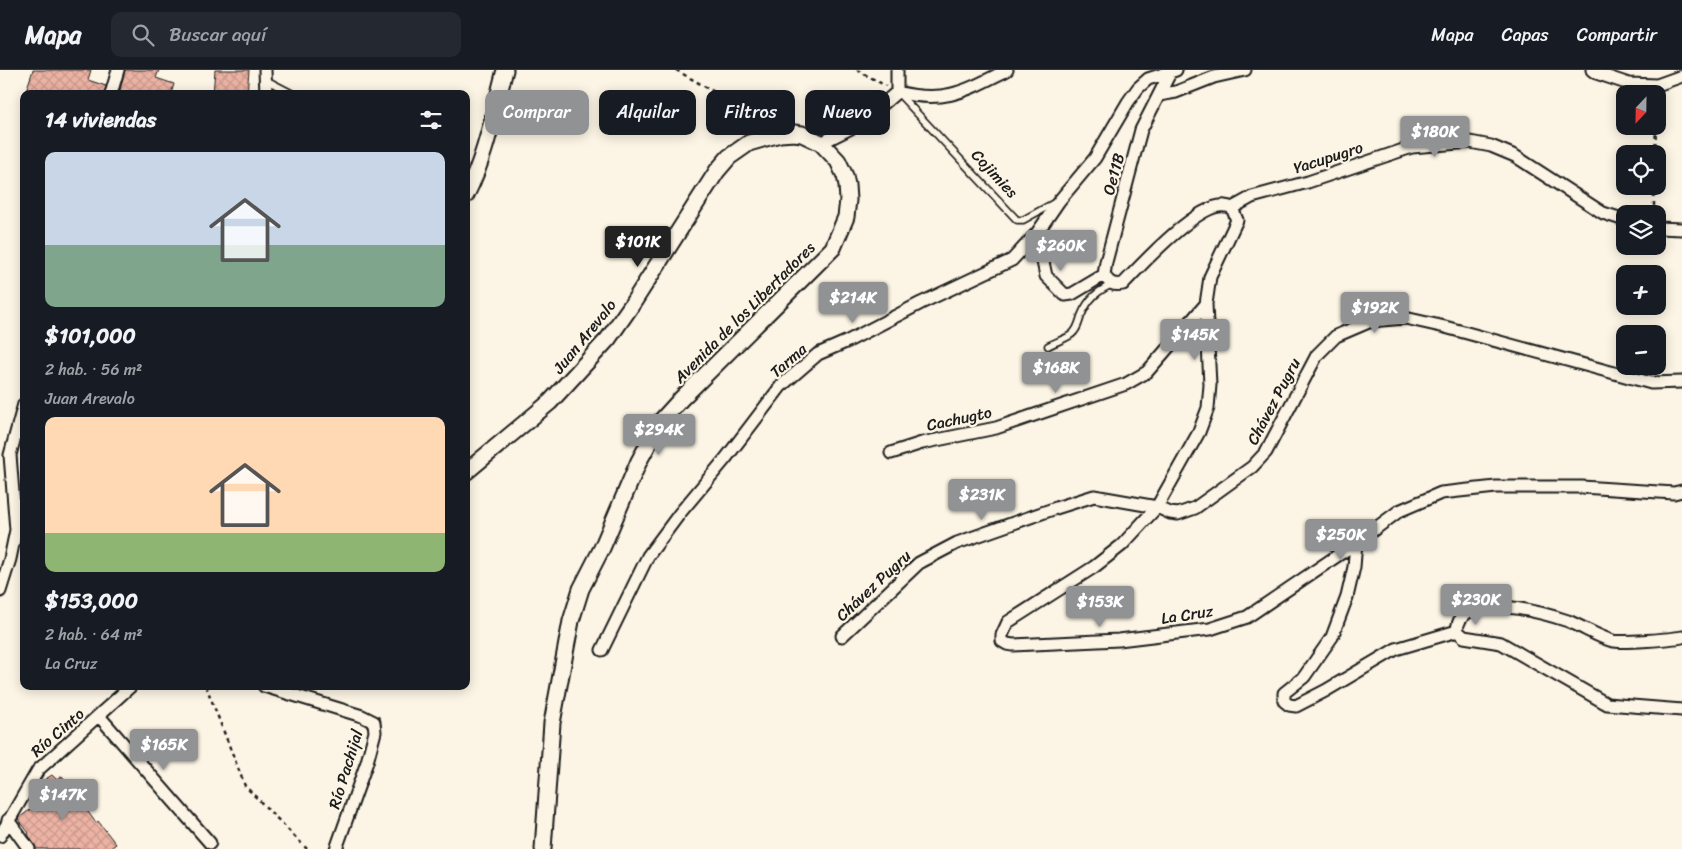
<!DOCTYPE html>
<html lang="es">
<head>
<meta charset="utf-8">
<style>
	body { margin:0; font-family:Sriracha,sans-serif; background:#242831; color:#f1f3f6; height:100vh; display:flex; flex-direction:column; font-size:19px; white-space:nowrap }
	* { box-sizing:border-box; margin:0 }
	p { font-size:16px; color:#9ea1a6 }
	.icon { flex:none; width:28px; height:28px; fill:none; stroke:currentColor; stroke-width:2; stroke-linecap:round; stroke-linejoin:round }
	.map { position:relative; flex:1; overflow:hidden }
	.side { position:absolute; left:20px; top:20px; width:450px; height:600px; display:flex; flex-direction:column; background:#171b24; border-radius:10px; box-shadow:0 2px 12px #0003 }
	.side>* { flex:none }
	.banner { position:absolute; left:485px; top:20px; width:475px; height:45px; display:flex; gap:10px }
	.needle { width:32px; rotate:202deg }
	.controls { position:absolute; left:1616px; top:15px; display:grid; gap:10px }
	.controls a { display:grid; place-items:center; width:50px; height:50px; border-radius:10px; background:#171b24; box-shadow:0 2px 12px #0003; font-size:25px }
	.price { position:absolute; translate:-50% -42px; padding:0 11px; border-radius:5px; background:#919294; color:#fff; font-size:16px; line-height:32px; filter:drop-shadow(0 1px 2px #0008) }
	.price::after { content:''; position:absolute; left:50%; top:30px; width:15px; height:11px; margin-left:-8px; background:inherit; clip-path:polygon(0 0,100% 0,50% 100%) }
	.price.on { background:#222; color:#fff }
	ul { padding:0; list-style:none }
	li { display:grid; align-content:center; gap:10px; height:265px; padding:0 25px }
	li span { display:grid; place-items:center; height:155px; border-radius:10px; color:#555 }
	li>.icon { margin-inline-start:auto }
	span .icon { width:90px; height:90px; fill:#fffc; stroke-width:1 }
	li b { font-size:21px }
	h2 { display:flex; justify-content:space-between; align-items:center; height:60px; padding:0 25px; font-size:21px }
	.pill { padding:0 18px; border-radius:10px; background:#171b24; box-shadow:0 2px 12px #0003; font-size:18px; line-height:45px }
	.pill.on { background:#919294; color:#fff }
	header { display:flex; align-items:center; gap:30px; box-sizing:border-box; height:70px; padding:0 25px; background:#171b24; border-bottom:1px solid #363941 }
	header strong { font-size:24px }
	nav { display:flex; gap:28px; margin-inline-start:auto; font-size:18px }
	.search { width:350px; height:45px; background:#242831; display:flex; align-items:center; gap:12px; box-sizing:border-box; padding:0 18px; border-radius:10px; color:#9ea1a6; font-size:19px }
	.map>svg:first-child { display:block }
	.building { fill:url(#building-cross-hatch); stroke:#1c1c1c }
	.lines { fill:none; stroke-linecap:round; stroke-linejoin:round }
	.service-casing { stroke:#1c1c1c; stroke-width:9 }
	.minor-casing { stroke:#1c1c1c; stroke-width:15 }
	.tertiary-casing { stroke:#1c1c1c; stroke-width:19 }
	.path { stroke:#1c1c1c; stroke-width:2.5; stroke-dasharray:4 4; stroke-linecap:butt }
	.service { stroke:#fcf5e5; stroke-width:5.5 }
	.minor { stroke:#fcf5e5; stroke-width:11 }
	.tertiary { stroke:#fcf5e5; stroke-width:15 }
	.labels { text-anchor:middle; stroke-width:4.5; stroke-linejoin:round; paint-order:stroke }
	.street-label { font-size:16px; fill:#1c1c1c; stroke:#fcf5e5 }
</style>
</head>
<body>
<header>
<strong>Mapa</strong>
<div class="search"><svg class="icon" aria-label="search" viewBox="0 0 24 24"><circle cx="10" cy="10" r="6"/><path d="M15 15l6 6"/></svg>Buscar aquí</div>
<nav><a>Mapa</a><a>Capas</a><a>Compartir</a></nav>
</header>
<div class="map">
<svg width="1682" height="779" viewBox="0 0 1682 779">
	<defs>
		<pattern id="building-cross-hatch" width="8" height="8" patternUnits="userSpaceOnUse" patternTransform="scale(1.25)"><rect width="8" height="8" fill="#ecb3a4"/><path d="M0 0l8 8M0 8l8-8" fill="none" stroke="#ca998d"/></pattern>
	</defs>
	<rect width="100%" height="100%" fill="#fcf5e5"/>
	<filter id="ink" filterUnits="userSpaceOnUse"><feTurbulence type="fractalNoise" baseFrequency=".02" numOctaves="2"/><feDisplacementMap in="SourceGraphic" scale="10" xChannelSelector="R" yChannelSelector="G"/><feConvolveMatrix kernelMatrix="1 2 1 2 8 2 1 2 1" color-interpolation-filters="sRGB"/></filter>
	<g filter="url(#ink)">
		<path class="building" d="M33,0H91L88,10L106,16L104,24H25Z
			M125,0H159L156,8L174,14L171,24H119Z
			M215,0H249L247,24H213Z
			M52,705L57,710L62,706L96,753L98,751L116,774L109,779H36L28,764L29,763L18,749L34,736L32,733L45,718L41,712Z"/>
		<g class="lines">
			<g class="service-casing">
				<path id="service" d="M266,10L293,24
					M900,25L1017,150H1023L1054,133
					M1048,276C1055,272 1066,269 1072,264C1078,259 1079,252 1081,246C1088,229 1097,221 1113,214"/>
			</g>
			<g class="minor-casing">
				<path id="minor" d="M265,0L266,24
					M1592,0L1596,3L1629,14L1657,15L1682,6
					M1170,3L1141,60L1106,192L1104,205C1109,213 1113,216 1123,214C1141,195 1199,132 1225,136C1228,136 1230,137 1232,138
					M897,22C946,34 965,21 1007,0
					M111,24L118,0
					M1159,25L1176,22L1214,7L1245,0
					M754,44L769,67
					M821,73L861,53L897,22V0
					M1232,138L1237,150L1210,207L1206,234L1210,315L1208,338L1199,362L1157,437L1122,475L1094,497L1008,552L1002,565V571L1007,574L1013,575L1119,570L1210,559L1247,547L1356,473
					M1232,138L1252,127L1308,112L1412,77L1470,72L1491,76L1515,86L1603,143L1625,150
					M1658,158L1682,159
					M1037,163L1046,206L1065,225L1072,224L1104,205
					M891,383L922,373L996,358L1126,314L1147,302L1206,234
					M0,521L10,489L16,460L10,385L24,334
					M1457,561L1396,579L1325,621L1296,636L1289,635L1284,631V623L1304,607L1332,567L1347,527L1354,497L1356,473L1399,441L1441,423L1496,417H1582L1674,423L1682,421
					M842,566L919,493L957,473L1056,438L1094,426L1157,437L1170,443L1178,444L1195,438L1252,397L1266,382L1317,285L1336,266L1371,251L1405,248L1445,257L1651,313L1682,312
					M1682,567C1672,569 1622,573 1613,571C1598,567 1583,557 1568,551C1544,543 1459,518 1457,561L1464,567L1501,573L1607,634L1682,640
					M602,580L648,486L680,443L726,388L781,316L818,284L848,271L921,233L1012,190L1037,163L1059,131L1095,88L1128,32L1138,18L1148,9L1176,0
					M264,616L362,646L374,652L375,662L367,692L336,779
					M99,646L210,773
					M8,750L29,779
					M0,766L38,700L131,616"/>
			</g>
			<g class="tertiary-casing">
				<path id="tertiary" d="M466,125C486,86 494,41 505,0
					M466,402L550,332L608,269L631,236L717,101L729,87L749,73L780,64L794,63L802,64L821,73L838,91L845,106L847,115L848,130L846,147L833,178L681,329L661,351L639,391L602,478L581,519L571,551L552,653L543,779"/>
			</g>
			<path class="path" d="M676,0L744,39
				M857,0L886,16
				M1655,84L1656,56
				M1654,144V116
				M206,616L245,716L307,779"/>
			<use href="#service" class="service"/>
			<use href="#minor" class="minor"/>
			<use href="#tertiary" class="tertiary"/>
		</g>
	</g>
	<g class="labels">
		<g class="street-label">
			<text transform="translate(1328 87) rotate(-18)" y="6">Yacupugro</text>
			<text transform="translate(995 103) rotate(47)" y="6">Cojimies</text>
			<text transform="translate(1113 104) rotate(-75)" y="6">Oe11B</text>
			<text transform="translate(744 242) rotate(-45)" y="6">Avenida de los Libertadores</text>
			<text transform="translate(584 266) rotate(-51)" y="6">Juan Arevalo</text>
			<text transform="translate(788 290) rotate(-41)" y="6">Tarma</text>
			<text transform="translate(1273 331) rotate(-62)" y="6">Chávez Pugru</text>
			<text transform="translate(959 348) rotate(-12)" y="6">Cachugto</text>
			<text transform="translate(873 515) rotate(-43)" y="6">Chávez Pugru</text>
			<text transform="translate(1187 544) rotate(-9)" y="6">La Cruz</text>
			<text transform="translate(57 662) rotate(-41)" y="6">Río Cinto</text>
			<text transform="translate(345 699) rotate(-73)" y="6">Río Pachijal</text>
		</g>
	</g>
</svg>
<div class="controls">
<a><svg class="needle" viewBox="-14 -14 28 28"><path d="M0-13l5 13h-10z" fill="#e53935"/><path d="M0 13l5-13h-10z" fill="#9ea1a6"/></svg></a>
<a><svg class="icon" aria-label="locate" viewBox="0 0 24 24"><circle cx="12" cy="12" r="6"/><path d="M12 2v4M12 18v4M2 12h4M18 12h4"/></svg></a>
<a><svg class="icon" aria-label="layers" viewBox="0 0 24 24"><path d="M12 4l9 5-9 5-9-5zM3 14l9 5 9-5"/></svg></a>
<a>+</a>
<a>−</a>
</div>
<b class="price" style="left:1435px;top:88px">$180K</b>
<b class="price on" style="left:638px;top:198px">$101K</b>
<b class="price" style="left:1061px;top:202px">$260K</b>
<b class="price" style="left:853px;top:254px">$214K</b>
<b class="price" style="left:1375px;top:264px">$192K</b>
<b class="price" style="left:1195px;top:291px">$145K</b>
<b class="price" style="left:1056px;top:324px">$168K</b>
<b class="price" style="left:659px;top:386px">$294K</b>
<b class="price" style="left:982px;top:451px">$231K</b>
<b class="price" style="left:1341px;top:491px">$250K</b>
<b class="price" style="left:1476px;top:556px">$230K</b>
<b class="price" style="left:1100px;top:558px">$153K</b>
<b class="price" style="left:164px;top:701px">$165K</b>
<b class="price" style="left:63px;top:751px">$147K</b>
<div class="banner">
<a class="pill on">Comprar</a>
<a class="pill">Alquilar</a>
<a class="pill">Filtros</a>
<a class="pill">Nuevo</a>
</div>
<section class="side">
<h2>14 viviendas<svg class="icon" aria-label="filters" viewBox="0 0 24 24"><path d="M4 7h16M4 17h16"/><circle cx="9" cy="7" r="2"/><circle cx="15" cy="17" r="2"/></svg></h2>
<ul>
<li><span style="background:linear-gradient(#c9d6e8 60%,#7fa58c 0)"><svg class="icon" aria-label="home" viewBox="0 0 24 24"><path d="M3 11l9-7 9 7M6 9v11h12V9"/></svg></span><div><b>$101,000</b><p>2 hab. · 56 m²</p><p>Juan Arevalo</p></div></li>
<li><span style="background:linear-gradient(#ffd9b3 75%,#8fb573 0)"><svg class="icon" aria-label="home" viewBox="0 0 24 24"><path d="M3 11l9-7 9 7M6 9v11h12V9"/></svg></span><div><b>$153,000</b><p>2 hab. · 64 m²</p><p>La Cruz</p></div></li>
</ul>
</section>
</div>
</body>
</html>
